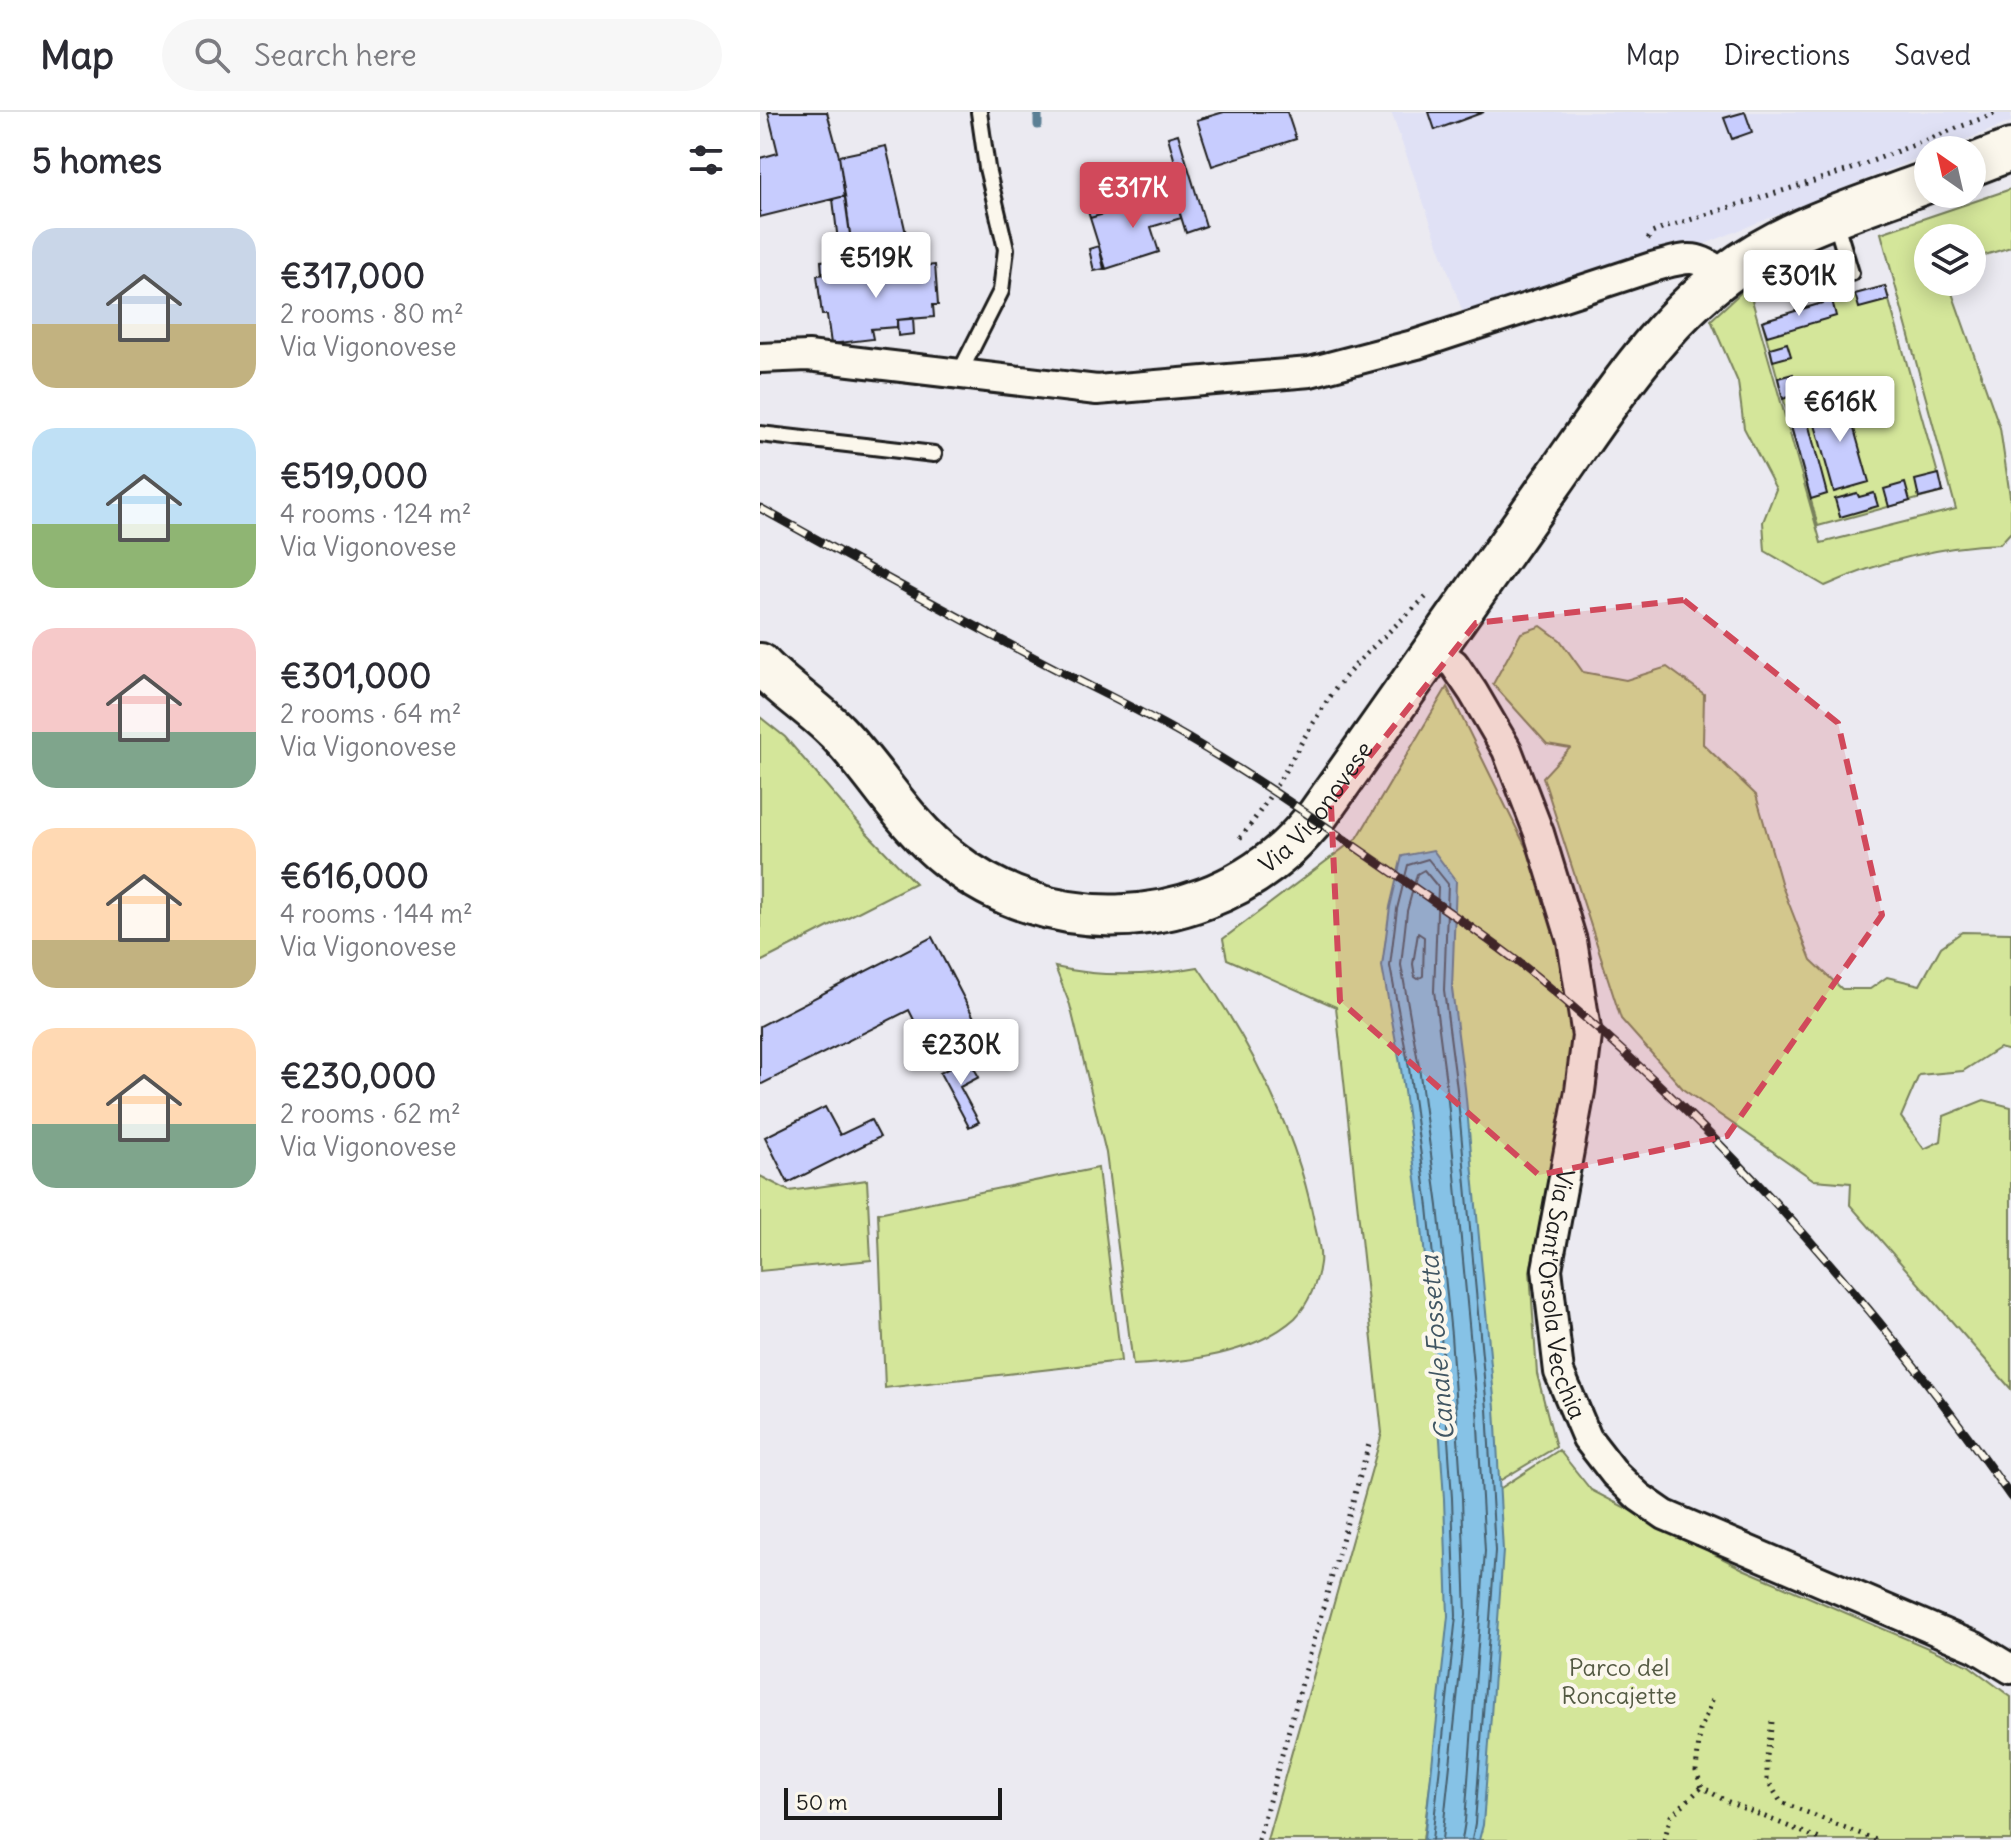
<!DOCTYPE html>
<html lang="en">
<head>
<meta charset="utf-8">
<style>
	body { margin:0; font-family:Delius,sans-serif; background:#f7f7f7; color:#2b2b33; height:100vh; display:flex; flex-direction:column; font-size:30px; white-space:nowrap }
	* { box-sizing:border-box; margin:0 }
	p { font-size:26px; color:#7c7c81 }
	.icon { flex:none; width:44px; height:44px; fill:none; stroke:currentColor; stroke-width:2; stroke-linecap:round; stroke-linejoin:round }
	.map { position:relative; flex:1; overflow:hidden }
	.panel { display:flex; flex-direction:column; background:#fff; width:760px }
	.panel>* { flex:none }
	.needle { width:52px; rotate:326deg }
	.controls { position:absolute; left:1154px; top:24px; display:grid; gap:16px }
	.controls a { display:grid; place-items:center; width:72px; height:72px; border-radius:50%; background:#fff; box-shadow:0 4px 20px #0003; font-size:40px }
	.scale { position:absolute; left:24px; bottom:20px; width:218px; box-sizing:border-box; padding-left:8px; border:4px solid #1c1c1c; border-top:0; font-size:22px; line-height:28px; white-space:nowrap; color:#1c1c1c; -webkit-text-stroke:6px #fbf7ec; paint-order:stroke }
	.price { position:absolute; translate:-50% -68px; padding:0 18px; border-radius:8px; background:#fff; color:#222; font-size:26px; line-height:52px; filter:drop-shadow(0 2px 4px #0008) }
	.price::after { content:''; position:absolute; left:50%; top:48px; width:24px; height:18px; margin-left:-12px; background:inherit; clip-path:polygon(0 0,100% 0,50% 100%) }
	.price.selected { background:#d1495b; color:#fff }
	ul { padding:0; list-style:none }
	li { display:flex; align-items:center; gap:24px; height:200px; padding:0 32px }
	li span { display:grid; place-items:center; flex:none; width:224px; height:160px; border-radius:24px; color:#555 }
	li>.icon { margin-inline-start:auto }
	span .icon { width:96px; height:96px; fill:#fffc; stroke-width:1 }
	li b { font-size:34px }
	h2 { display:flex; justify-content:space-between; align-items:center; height:96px; padding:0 32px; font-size:34px }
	header { display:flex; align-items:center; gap:48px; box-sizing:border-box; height:112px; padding:0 40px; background:#fff; border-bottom:2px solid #e1e1e2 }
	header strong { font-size:38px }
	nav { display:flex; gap:44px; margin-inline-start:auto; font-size:28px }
	.search { width:560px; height:72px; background:#f7f7f7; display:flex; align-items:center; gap:20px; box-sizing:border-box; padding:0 28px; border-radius:44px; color:#7c7c81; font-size:30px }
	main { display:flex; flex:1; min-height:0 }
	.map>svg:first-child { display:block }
	.built { fill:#e0e1f5 }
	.green { fill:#d4e69a; stroke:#78815b; stroke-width:2 }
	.water { fill:#86c2e6; stroke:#5c8095; stroke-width:2 }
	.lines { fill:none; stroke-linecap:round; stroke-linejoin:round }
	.shore { stroke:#465e6d; stroke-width:2 }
	.stream { stroke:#5c8095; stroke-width:9 }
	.building { fill:#c7ccfe; stroke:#1c1c1c; stroke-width:2 }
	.lane-casing { stroke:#1c1c1c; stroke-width:20 }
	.street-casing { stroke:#1c1c1c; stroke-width:34 }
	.secondary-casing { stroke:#1c1c1c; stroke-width:46 }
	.path { stroke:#1c1c1c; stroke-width:5; stroke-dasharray:2 6; stroke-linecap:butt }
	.lane { stroke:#fbf7ec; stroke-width:14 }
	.street { stroke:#fbf7ec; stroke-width:28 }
	.secondary { stroke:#fbf7ec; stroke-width:40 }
	.rail-casing { stroke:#1c1c1c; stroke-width:9 }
	.rail { stroke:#fbf7ec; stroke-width:6; stroke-dasharray:18; stroke-linecap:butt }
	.marked { fill:#d1495b; fill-opacity:0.2; stroke:#d1495b; stroke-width:6; stroke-dasharray:16 10; stroke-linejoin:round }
	.labels { text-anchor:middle; stroke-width:8; stroke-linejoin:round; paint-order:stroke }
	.street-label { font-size:24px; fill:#1c1c1c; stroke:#fbf7ec }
	.park-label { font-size:24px; fill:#535942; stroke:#fbf7ec }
	.water-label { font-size:26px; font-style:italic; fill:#415663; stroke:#fbf7ec }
</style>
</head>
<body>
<header>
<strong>Map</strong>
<div class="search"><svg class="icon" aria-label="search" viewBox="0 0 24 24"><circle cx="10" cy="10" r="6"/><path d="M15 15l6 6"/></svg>Search here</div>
<nav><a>Map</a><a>Directions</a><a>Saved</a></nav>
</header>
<main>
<section class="panel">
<h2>5 homes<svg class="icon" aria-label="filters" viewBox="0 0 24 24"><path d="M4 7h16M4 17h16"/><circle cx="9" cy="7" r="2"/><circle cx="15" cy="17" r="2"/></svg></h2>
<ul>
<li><span style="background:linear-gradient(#c9d6e8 60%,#c2b280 0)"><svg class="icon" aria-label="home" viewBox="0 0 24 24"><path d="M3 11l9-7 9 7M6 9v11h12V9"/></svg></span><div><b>€317,000</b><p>2 rooms · 80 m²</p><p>Via Vigonovese</p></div></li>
<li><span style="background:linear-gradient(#bfe0f5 60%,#8fb573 0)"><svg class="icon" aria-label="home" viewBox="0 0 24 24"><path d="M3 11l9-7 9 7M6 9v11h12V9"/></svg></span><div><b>€519,000</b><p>4 rooms · 124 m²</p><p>Via Vigonovese</p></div></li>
<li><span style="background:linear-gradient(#f6c9c9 65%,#7fa58c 0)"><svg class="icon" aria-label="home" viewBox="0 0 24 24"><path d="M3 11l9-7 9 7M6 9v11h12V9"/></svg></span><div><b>€301,000</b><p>2 rooms · 64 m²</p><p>Via Vigonovese</p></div></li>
<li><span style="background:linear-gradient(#ffd9b3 70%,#c2b280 0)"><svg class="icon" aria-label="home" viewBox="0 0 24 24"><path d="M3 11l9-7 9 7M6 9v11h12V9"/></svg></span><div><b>€616,000</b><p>4 rooms · 144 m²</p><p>Via Vigonovese</p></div></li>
<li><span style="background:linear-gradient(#ffd9b3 60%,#7fa58c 0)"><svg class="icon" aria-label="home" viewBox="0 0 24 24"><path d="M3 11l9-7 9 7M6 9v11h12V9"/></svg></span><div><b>€230,000</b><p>2 rooms · 62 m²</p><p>Via Vigonovese</p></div></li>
</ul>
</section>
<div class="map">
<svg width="1251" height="1728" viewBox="0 0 1251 1728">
	<rect width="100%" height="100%" fill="#ebeaf1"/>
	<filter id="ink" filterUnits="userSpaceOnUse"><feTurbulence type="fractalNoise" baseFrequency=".0125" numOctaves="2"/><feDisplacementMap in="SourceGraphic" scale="16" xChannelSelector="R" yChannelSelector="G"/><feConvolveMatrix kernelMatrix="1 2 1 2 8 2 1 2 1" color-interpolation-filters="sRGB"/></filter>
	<g filter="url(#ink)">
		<path class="built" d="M631,0H1251V10L1179,38H1168V42L712,226Z"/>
		<path class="green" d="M1251,77V135L1212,147V126H1168V170H1196L1191,178L1240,316L1251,391V420L1240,432C1179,434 1121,449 1065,474L1005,439L1003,410L1016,377L984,316L978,270L951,208L988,174L1061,431L1196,397L1121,121Z
			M1125,174L1183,380L1058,414L1002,209Z
			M781,514L800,528L823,560L866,568L907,555L944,582L943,632L996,683L1022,774L1051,848L1082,877H1110L1127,865L1160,873L1181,835L1202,820L1251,821V939L1239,936L1203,959L1159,963L1141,1005L1164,1037L1181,1029L1184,1004L1224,988L1251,995V1277L1090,1093L1091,1071L1054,1068L924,978L861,907L783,665L810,636L787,632L733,572L761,521Z
			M687,575L779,762L822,921L770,1159L777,1262L796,1335L706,1389L663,1728H507L622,1321L576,895L467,847L463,827L598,725Z
			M0,605L25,625L107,721L155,771L0,850Z
			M295,855C343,866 390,864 438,855C491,932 536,1017 554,1109C556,1122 562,1138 560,1151C558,1169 548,1193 535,1206C494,1243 425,1250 373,1253L346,1041L310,893Z
			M338,1056L361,1249L125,1276L118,1101Z
			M0,1064L29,1079L107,1068L111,1148L0,1159Z
			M799,1338L831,1378L983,1457L1208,1553L1251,1585V1728H679L721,1389Z"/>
		<path class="water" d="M673,738L696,769L692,877L705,976L735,1296L743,1439L723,1713L719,1728H664L688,1504L684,1387L673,1225L660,1096L641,957L622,854L630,795L642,744Z"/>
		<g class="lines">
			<path class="shore" d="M658,821L664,825L663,864L658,867L655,865L653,852Z
				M672,1728L696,1504L692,1386L681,1224L668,1095L649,956L630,854L637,797L648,753L668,747L688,772L684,878L697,977L727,1297L735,1439L715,1711L712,1728
				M682,1728L706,1503L702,1386L691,1223L678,1094L659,955L641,853L647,799L657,762L664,758L678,775L674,879L687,978L717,1297L725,1439L705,1709L702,1728"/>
			<path class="stream" d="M278,0V13"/>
		</g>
		<path class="building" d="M8,0H67L79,44L85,84L0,105V46L18,41Z
			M464,0H527L536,27L452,54L437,8Z
			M669,0H724L675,18Z
			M985,0L992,20L972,27L964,6Z
			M418,22L446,114L426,121L414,82L330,106L322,80L405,54L409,65L418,61L408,25Z
			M126,34L150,139L93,144L79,44Z
			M414,82L421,106L391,115L399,140L346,157L330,106Z
			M85,84L93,144L80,146L73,87Z
			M339,134L344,157L334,159L329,137Z
			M165,139L166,154L62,161L61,149Z
			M175,153L178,193H173L174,205L137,208V215L111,217L113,227L71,232L67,203H62L57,163Z
			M1125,174L1129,188L1099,196L1095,182Z
			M1072,188L1076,204L1007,224L1002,209Z
			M153,206L154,222L138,224L137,208Z
			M1027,231L1031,244L1013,249L1010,236Z
			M1033,262L1038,282L1023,287L1018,266Z
			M1085,285L1109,370L1074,380L1050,295Z
			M1046,303L1067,382L1051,387L1029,307Z
			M1179,362L1183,380L1159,386L1155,368Z
			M1145,371L1150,389L1129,395L1124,377Z
			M1097,381L1099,385L1114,381L1118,394L1080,405L1075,387Z
			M172,825L223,923L201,935L197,927L170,940L149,898L0,973V914Z
			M208,946L219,965L200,975L219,1010L209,1015L180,961Z
			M65,995L80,1023L111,1008L120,1025L28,1071L5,1025Z"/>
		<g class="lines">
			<g class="lane-casing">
				<path id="lane" d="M1074,105L1091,161
					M199,262L241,179L246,137L227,56L219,0
					M0,322L174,342"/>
			</g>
			<g class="street-casing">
				<g id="street">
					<path d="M0,246L48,244L337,278L550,260L657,232L892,155C927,146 935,140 964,163"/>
					<path id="s1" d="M674,538L694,552L713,580L747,638L779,721L812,829L827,924L820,979L787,1157L799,1260L827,1326L855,1362L879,1385L905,1403L1215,1535L1251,1557"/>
				</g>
			</g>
			<g class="secondary-casing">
				<g id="secondary">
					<path d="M1212,53L1251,38"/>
					<path id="s2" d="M0,552C23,577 53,595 77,620C116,660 144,712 189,747C286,825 429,822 524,739C536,729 547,715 557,704C635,593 713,482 791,372C842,300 894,216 965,163C1024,117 1099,96 1168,70"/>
				</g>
			</g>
			<path class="path" d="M888,127L892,121L904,116L1089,58L1238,0
				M480,726C518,680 541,624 577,575C603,541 637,513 668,483
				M952,1588L940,1619L936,1659L942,1675L966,1689L1062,1728
				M1012,1610L1007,1644V1668L1021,1690L1116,1728
				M498,1728L609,1332
				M904,1728L911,1704L942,1675"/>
			<use href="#lane" class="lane"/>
			<use href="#street" class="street"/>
			<use href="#secondary" class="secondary"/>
			<g class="rail-casing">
				<path id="rail" d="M0,396C90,446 180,496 271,544C325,573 383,599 436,631C510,675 581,725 652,774C694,804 737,832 777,865C958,1014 1117,1193 1251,1385"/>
			</g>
			<use href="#rail" class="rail"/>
		</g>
	</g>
	<path class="marked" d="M924,488L1078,611L1122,803L967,1024L779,1063L580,889L571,693L716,511Z"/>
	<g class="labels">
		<g class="street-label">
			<text dy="8" stroke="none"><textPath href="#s2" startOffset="690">Via Vigonovese</textPath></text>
			<text dy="8" stroke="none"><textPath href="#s1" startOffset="686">Via Sant'Orsola Vecchia</textPath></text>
		</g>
		<g class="park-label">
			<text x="859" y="1564">Parco del<tspan x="859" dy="28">Roncajette</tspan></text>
		</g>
		<g class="water-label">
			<text transform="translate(677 1236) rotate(-95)" y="9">Canale Fossetta</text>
		</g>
	</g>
</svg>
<div class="controls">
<a><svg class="needle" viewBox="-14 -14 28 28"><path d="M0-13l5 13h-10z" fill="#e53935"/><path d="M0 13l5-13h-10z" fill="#7c7c81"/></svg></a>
<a><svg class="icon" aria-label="layers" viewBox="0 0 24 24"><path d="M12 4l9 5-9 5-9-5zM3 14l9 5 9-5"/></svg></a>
</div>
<div class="scale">50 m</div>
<b class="price selected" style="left:373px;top:118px">€317K</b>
<b class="price" style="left:116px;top:188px">€519K</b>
<b class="price" style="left:1039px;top:206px">€301K</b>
<b class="price" style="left:1080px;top:332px">€616K</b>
<b class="price" style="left:201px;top:975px">€230K</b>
</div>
</main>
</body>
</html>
